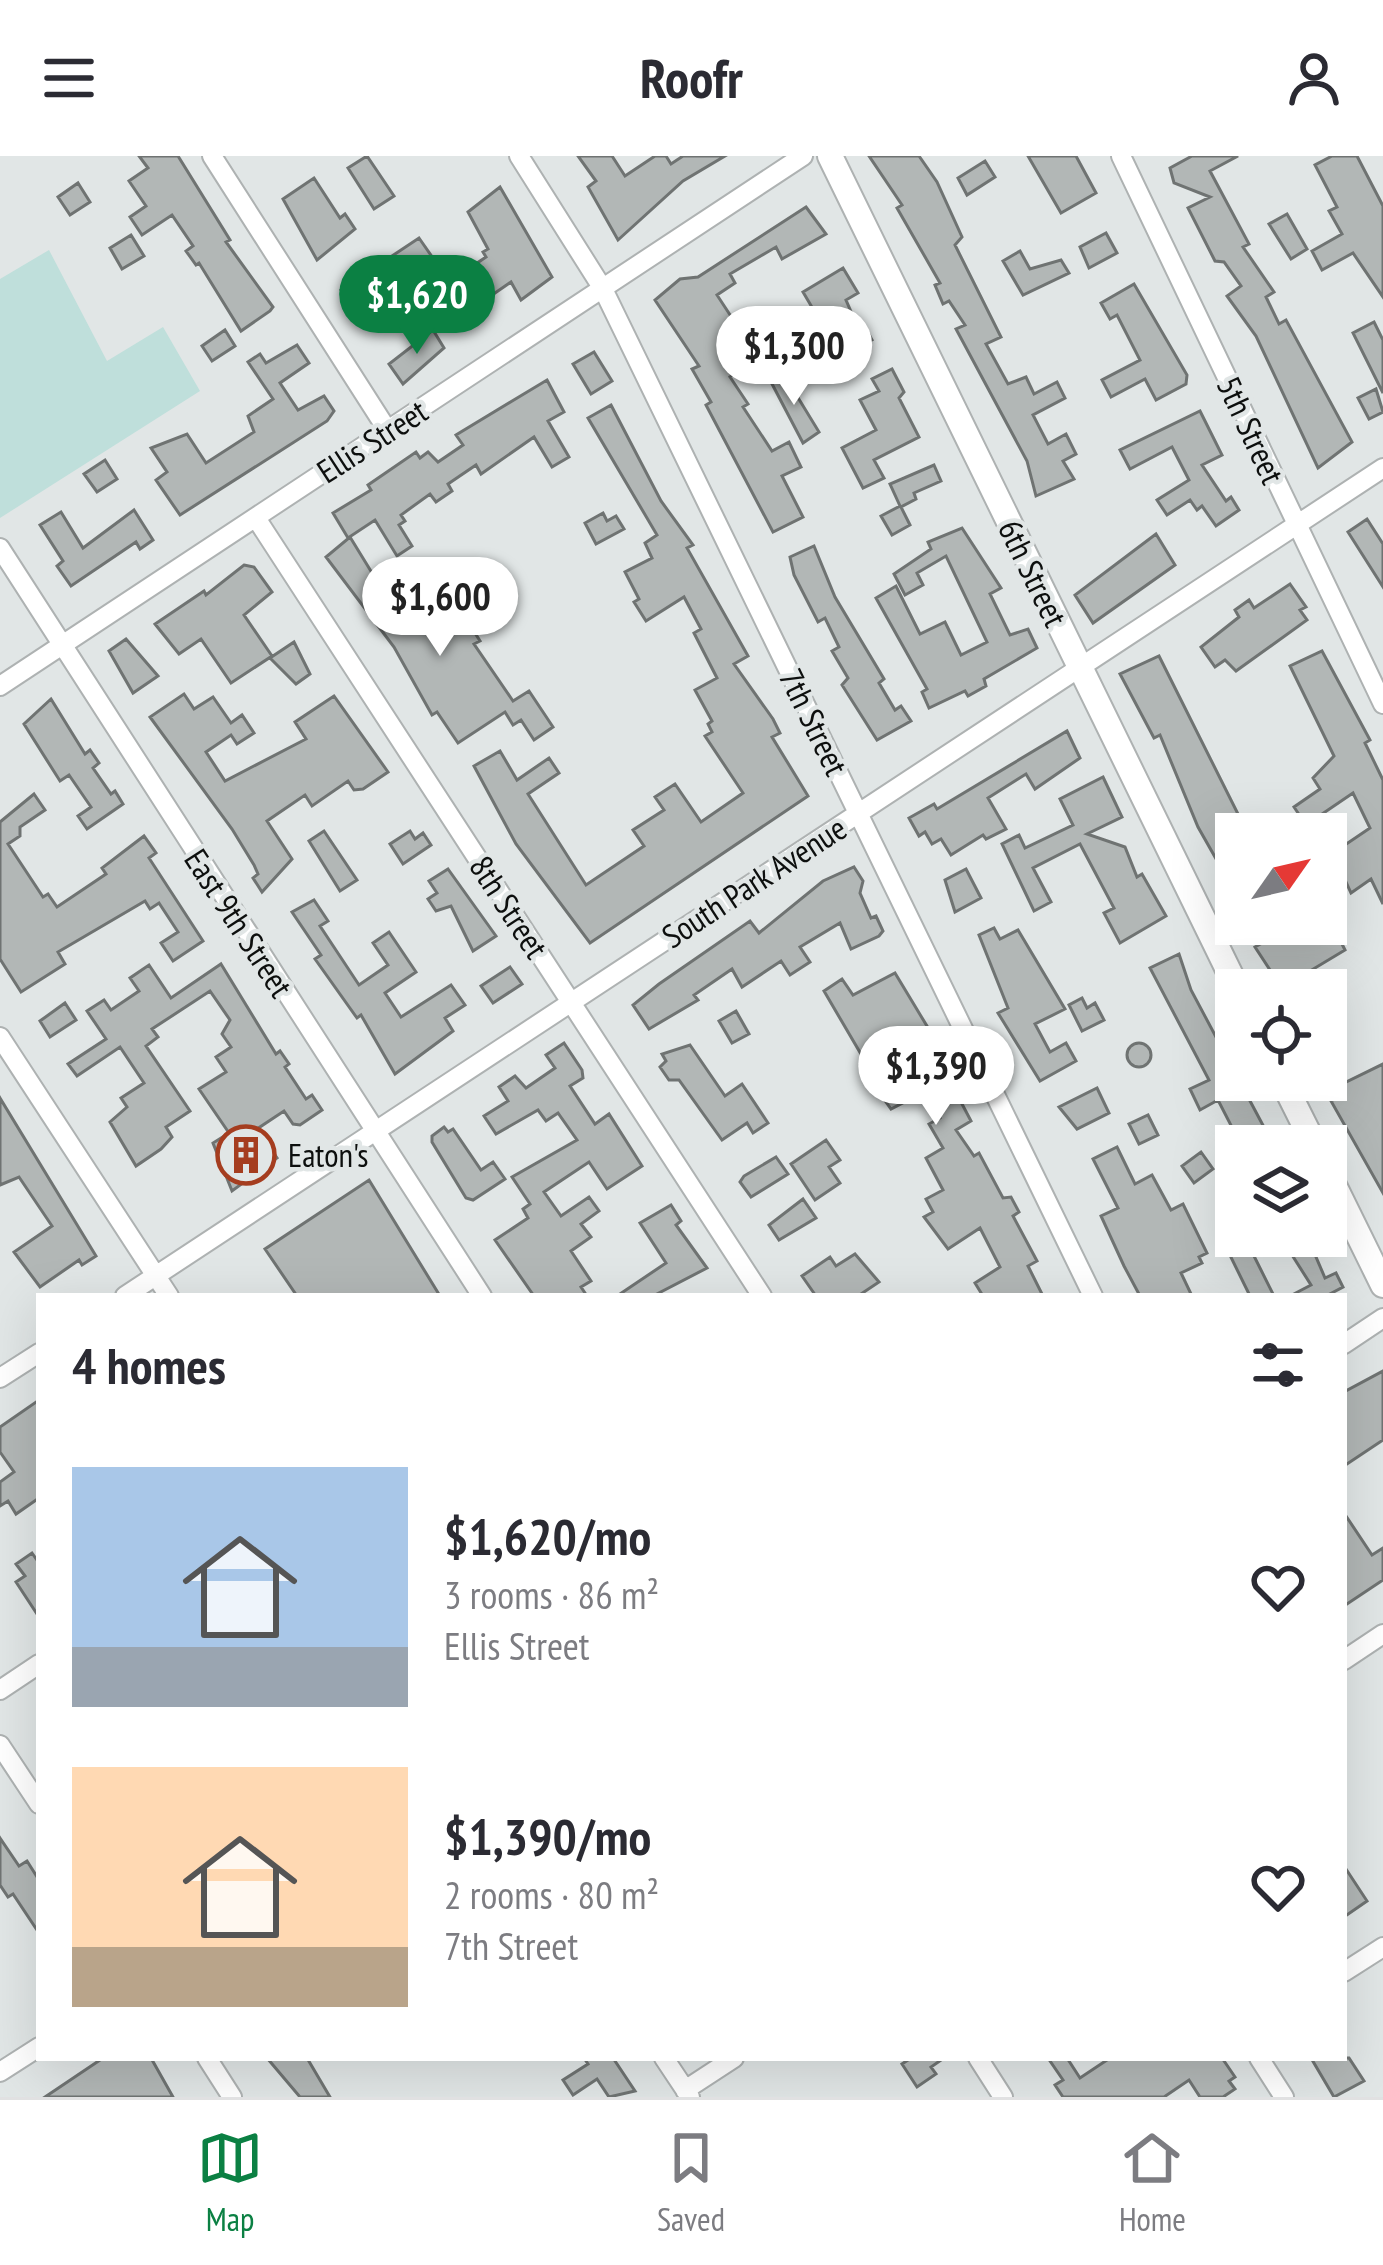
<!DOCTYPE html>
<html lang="en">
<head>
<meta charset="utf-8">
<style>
	body { margin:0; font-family:"PT Sans Narrow",sans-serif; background:#f7f7f7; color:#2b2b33; height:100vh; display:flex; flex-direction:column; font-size:45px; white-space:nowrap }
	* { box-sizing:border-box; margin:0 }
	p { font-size:39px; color:#7c7c81 }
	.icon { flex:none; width:66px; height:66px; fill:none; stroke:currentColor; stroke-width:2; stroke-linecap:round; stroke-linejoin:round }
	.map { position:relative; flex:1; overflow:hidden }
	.sheet { position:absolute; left:36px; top:1137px; width:1311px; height:768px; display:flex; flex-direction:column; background:#fff; border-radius:0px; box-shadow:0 12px 48px #0002 }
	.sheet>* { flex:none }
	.needle { width:78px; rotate:56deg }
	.fabs { position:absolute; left:1215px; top:657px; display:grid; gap:24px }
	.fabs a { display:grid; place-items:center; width:132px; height:132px; border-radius:0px; background:#fff; box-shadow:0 12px 48px #0002; font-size:60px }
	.price { position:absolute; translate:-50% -102px; padding:0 27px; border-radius:42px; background:#fff; color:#222; font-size:39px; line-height:78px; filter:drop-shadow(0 3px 6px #0008) }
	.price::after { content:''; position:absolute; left:50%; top:72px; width:36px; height:27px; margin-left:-18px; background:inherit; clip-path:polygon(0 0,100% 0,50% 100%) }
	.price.current { background:#0b8043; color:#fff }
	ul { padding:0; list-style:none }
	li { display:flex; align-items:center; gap:36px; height:300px; padding:0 36px }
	li span { display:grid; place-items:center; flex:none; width:336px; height:240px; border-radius:0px; color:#555 }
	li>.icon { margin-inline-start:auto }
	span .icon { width:144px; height:144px; fill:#fffc; stroke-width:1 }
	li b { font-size:51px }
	h2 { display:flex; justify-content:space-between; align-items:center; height:144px; padding:0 36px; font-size:51px }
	header { display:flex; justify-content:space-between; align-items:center; height:156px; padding:0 36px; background:#fff; font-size:54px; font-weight:700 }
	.menu { display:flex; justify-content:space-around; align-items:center; height:168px; border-top:3px solid #e1e1e2; background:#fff; font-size:33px; color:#7c7c81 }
	.menu a { display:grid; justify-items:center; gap:6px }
	.menu .current { color:#0b8043 }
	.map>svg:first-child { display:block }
	.green { fill:#bfdfdb }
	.building { fill:#b2b7b6; stroke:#6f7372; stroke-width:3 }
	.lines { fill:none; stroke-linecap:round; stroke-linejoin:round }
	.minor-casing { stroke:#aeb2b2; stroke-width:22 }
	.major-casing { stroke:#aeb2b2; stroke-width:28 }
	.minor { stroke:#fff; stroke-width:18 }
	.major { stroke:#fff; stroke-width:24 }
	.labels { text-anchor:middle; stroke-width:9; stroke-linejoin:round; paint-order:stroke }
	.street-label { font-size:33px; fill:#0d0f0e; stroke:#e1e6e6 }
	.poi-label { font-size:33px; fill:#0d0f0e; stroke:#e1e6e6; text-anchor:start }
</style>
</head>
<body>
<header><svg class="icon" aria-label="menu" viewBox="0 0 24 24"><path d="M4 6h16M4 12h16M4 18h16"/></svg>Roofr<svg class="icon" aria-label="person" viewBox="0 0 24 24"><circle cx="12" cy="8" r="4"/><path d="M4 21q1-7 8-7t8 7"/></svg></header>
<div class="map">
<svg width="1383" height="1941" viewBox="0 0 1383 1941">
	<rect width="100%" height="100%" fill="#e1e6e6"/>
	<path class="green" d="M49,94L107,205L163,171L200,235L0,362V123Z"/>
	<path class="building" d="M139,0H178L230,84L226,86L273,151L270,155L241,175L199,107L196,109L186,95L193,90L172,59L142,79L130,61L146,50L129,25L148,12Z
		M367,0L394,40L374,53L348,12Z
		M578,0H612L625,20L655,0H666L671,8L683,0H725L683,25L618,84L588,31L596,25Z
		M869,0H919L937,26L962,81L955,89L1001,181L986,188L1008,228L1026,221L1034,238L1057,226L1065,242L1033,259L1048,288L1066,278L1076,298L1063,305L1074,323L1036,340L1027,305L956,173L965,169L949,145L943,148L935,129L940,127L897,52L902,49Z
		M1028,0H1076L1096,37L1061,57Z
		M1192,0H1238L1210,15L1249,88L1243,91L1274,136L1266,141L1279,168L1286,164L1352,286L1318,312L1256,180L1227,140L1241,130L1224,106L1215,105L1188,52L1210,41L1174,27L1170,12Z
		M1332,0H1357L1383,50V141L1353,97L1322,114L1312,95L1342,78L1329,55L1337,51L1315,9Z
		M985,5L995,21L967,39L958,22Z
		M314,22L340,62L345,58L355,73L317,104L283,43Z
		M78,27L90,46L70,59L58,41Z
		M500,31L552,121L521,144L511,126L485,144L476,131L463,140L452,124L486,101L483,96L488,93L468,56Z
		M806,51L826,78L782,103L776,91L730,118L735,127L717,139L740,174L752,167L764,188L730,207L736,217L730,221L748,248L743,251L772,295L789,286L801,311L782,320L803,361L773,376L706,249L711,246L692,213L699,210L655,144L680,123L698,121Z
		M1287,58L1307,93L1291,103L1269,68Z
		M1106,77L1117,97L1089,112L1080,91Z
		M131,79L144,100L122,113L110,92Z
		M419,82L451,128L433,141L409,110L349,150L341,134Z
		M1020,95L1030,113L1061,104L1069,117L1023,139L1003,105Z
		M843,112L858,137L846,144L859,174L865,171L872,184L838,202L832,190L786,219L770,188L816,158L803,136Z
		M1134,128L1187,219L1186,228L1156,244L1145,223L1111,241L1102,224L1140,204L1117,159L1110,163L1101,147Z
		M1374,166L1383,184V237L1353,177Z
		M225,174L235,190L212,205L202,190Z
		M433,174L444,192L403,228L389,208Z
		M297,189L309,207L280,227L298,254L324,240L334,255L327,265L180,359L156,324L167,316L151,292L187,278L206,307L254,276L248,260L273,243L248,206L260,198L266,207Z
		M594,196L612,225L591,238L573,208Z
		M892,213L904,236L899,242L919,281L874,304L884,322L863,332L842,292L876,274L860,244L879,235L872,223Z
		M783,217L819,276L803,287L770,224Z
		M547,224L564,256L548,265L569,301L552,311L534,281L481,318L476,309L448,328L452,335L436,346L430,338L401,359L405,365L399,369L412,390L397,400L375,364L348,382L333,357L371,334L368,329L416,296L420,302L428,296L438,306L463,289L456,279Z
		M1376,233L1383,256L1369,263L1358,242Z
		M611,249L661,345L693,389L687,392L748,500L734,508L773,563L780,577L772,581L808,640L590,787L516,688L474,610L500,595L517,624L549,602L559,617L528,638L586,729L644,690L633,674L664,654L655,641L675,628L701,666L743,637L705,580L712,576L708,568L712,565L695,534L717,522L694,477L701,473L684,441L646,465L634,446L639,443L625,416L652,402L645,387L657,379L588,262Z
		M1200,255L1222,299L1202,309L1226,345L1231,341L1239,354L1216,370L1202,350L1197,354L1190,344L1167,359L1157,344L1189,324L1172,291L1130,313L1120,294Z
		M105,304L117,323L97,336L84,318Z
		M934,309L941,325L914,337L916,343L901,351L910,369L892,379L881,360L900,350L890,328Z
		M134,354L153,384L140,393L136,386L71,430L57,410L63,405L40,369L61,356L83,392Z
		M603,357L607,365L616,360L624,373L596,388L585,367Z
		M1367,363L1383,388V431L1348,376Z
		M962,372L1001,432L990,438L1010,479L1028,473L1037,492L984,523L986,530L968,540L965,535L929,552L922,536L927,533L876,442L896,430L920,478L945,466L961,499L987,486L946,400L917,417L923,429L905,439L894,418L931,393L928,386Z
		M1156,378L1175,409L1093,467L1075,439Z
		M350,381L404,469L414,473L442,454L456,475L468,466L480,485L474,488L513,545L529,535L553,571L534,584L521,564L513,569L505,556L458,587L437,556L432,559L394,491L326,401Z
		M814,390L835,441L884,523L879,527L895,554L901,550L911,565L877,584L842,529L848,522L832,495L839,491L825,462L818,466L794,419L790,401Z
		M244,409L254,411L272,436L244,459L272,500L231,527L201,483L179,498L155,468L204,435L206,439Z
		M1290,428L1306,451L1300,454L1307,464L1236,515L1225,504L1215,511L1201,491L1239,461L1235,454L1249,444L1254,452Z
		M126,483L158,520L133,537L109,495Z
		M294,486L310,518L296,528L270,502Z
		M1322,495L1370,584L1365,587L1383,624V748L1371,723L1351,737L1333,697L1370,672L1353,637L1306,669L1294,651L1320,633L1313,622L1334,600L1290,510Z
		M1159,500L1248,678H1236V738L1198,671L1160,579L1154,582L1120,518Z
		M184,538L194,553L213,541L231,567L242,559L254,577L237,588L231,579L206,596L225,625L306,583L295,566L334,540L388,616L363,633L354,634L348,625L312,650L305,639L267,665L292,703L262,736L253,722L258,718L254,709L232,673L150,561Z
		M51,543L85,598L90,594L99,607L93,612L111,638L115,635L123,648L87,673L78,660L91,651L69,619L60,625L24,568Z
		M1067,575L1080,602L1035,633L1026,618L988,642L1006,673L986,683L983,679L951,699L941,683L932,688L925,676L919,680L909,662L934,648L937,653Z
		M1103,621L1122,661L1087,678L1125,691L1137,721L1142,718L1166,760L1120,787L1104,757L1114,752L1080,688L1033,712L1051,746L1034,755L1002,688L1019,679L1025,692L1073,669L1060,643Z
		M34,638L45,654L20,671V680L8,688L43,741L48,738L57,751L106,718L102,712L144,680L156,697L149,702L203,785L173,805L161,787L178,776L159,747L150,753L145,745L58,796L65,808L21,836L0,803V666Z
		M324,675L357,724L340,735L309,685Z
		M410,675L415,683L423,677L431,689L403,708L390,688Z
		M854,711L863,725L860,737L871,762L876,760L883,775L879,780L851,793L840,767L800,791L810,806L790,819L781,805L742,831L732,813L694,839L698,844L649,873L633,849L659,828L750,765L759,777L823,725Z
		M448,713L496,780L473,795L451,750L436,755L428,743L437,737L429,725Z
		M966,713L981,742L955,756L945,724Z
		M314,744L328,765L320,770L359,829L388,809L373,787L389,776L416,816L385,837L401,861L451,829L465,849L445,862L453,875L395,918L361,859L357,862L315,803L321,799L292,756Z
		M1296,768H1332L1345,794L1305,818L1313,834H1283L1255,791Z
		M994,772L1000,783L1018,774L1065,853L1035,868L1050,896L1066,887L1076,905L1040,925L998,857L1008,852L979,779Z
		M1179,798L1191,834L1274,990H1251L1246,981L1239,985L1218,944L1200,954L1190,933L1209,924L1150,812Z
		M221,808L276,898L280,895L289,908L285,911L306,943L312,939L322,954L300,969L293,968L284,955L257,973L277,1002L232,1035L213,987L229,977L199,933L226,916L216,901L231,891L222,878L230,864L210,835L152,873L158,881L146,890L190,955L166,971L172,981L161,993L136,1010L110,966L127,951L121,942L144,927L120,891L77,920L68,908L106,883L87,855L104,844L111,854L139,835L130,822L149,809L171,842Z
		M510,811L522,828L493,847L481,830Z
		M895,817L939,890L933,893L971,965L956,974L974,1000L979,997L1003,1042L1011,1041L1019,1056L1013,1060L1037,1105L1028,1110L1043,1140H983L975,1127L1000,1111L980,1072L948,1093L924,1061L933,1056L926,1043L943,1034L926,1002L943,992L929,968L940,962L924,936L891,953L860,909L865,905L824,835L842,823L853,839Z
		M1082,842L1087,852L1095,847L1104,864L1082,875L1069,849Z
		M65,847L76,864L50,881L40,865Z
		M736,855L749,878L732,887L719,865Z
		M1127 899a12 12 0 1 1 24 0a12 12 0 1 1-24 0Z
		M564,887L582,914L583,922L570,930L595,968L609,958L642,1010L607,1033L589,1006L544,1036L561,1060L589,1041L599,1055L581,1068L591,1081L571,1095L591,1125L581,1131L587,1140H534L495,1084L528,1062L523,1053L530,1048L512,1021L577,984L558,957L546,965L538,954L496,978L484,960L508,945L499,931L515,920L526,932L555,912L546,899Z
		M690,889L725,940L742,928L768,967L753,977L747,967L722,984L679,924H669L660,911L666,905L662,898Z
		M1383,908V1037L1331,945L1335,943L1332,933Z
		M1097,932L1109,957L1077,973L1059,951Z
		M0,942L96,1100L82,1109L79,1104L40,1131L14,1096L52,1070L19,1021L0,1029Z
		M1148,959L1158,979L1139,988L1129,968Z
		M444,971L448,976L453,973L481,1014L493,1006L505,1023L473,1044L466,1042L432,986V980Z
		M826,984L840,1004L829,1011L840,1027L815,1044L791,1008Z
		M1117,991L1135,1028L1152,1019L1171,1054L1183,1048L1207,1097L1199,1101L1202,1107L1181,1117L1192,1140H1140L1124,1110L1101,1060L1118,1052L1093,1003Z
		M1201,996L1213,1013L1194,1027L1182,1010Z
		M776,1001L788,1018L751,1041L740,1026L744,1020Z
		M369,1024L440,1140H297L265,1093Z
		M803,1043L816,1062L779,1084L769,1069Z
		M671,1049L681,1065L676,1069L707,1112L653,1140H617L666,1107L640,1067Z
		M1236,1080H1244L1274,1140H1250L1223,1085Z
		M1280,1080H1307L1325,1122L1336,1117L1343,1131L1326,1140H1290L1311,1129Z
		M855,1098L879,1126L858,1140H816L802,1120L830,1101L836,1110Z
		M1383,1215V1284L1344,1310V1236Z
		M39,1244V1342L16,1358L8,1345L0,1350V1326L14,1316L0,1296V1271Z
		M1344,1357L1372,1399L1383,1392V1424L1344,1450Z
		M32,1397L39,1407V1461L16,1426L25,1420L16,1408Z
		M0,1682L19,1710L27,1705L39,1724V1777L13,1738L8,1741L0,1729Z
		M1344,1710L1367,1745L1344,1761Z
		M103,1902H151L173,1941H45Z
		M267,1902H307L330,1941H300Z
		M584,1902H613L635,1935L609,1941L597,1923L573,1939L563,1924L588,1908Z
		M911,1902H944L931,1911L936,1918L917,1931L902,1908Z
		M1048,1902H1067L1080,1922L1110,1902H1222L1235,1921L1229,1925L1235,1933L1223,1941H1200L1189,1924L1164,1941H1063L1055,1929L1063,1924Z
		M1311,1902H1349L1364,1925L1334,1941Z"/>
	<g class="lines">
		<g class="minor-casing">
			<path id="minor" d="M212,0L388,275
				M519,0L603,133L1093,1140
				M1121,0L1383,548
				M256,362L762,1140
				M0,392L482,1140
				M0,530L803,0
				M0,881L169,1140
				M125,1140L1383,312
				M1344,1188L1383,1162
				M0,1222L39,1197
				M1344,1504L1383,1478
				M0,1534L39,1508
				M0,1589L39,1648
				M1344,1816L1383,1791
				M207,1902L232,1941
				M664,1902L690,1941
				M978,1902L1003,1941
				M1259,1902L1284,1941
				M0,1916L39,1891
				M685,1934L734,1902"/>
		</g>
		<g class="major-casing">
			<path id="major" d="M830,0L1238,834
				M1282,924L1315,990
				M1326,1013L1383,1129"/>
		</g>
		<use href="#minor" class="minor"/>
		<use href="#major" class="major"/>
	</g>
	<defs>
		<g id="building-ring" transform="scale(3)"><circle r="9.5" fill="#e1e6e6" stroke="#a53d1f" stroke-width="1.5"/><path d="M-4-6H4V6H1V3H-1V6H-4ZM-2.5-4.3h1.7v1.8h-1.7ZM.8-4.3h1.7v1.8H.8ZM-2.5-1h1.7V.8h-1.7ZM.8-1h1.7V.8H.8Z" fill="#a53d1f"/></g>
	</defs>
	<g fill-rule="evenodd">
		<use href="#building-ring" x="246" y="999"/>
	</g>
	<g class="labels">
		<g class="street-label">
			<text transform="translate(1251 274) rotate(65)" y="12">5th Street</text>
			<text transform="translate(372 285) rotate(-33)" y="12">Ellis Street</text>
			<text transform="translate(1033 417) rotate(64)" y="12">6th Street</text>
			<text transform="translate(814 566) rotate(64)" y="12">7th Street</text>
			<text transform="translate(754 726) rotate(-33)" y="12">South Park Avenue</text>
			<text transform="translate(509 751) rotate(57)" y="12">8th Street</text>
			<text transform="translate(239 767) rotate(57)" y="12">East 9th Street</text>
		</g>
		<g class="poi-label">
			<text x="288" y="1011">Eaton's</text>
		</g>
	</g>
</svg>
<div class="fabs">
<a><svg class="needle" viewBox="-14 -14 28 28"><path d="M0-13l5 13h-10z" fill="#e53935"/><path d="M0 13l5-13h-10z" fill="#7c7c81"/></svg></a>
<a><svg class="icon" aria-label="locate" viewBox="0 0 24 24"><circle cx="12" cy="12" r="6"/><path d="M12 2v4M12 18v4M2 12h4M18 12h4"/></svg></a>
<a><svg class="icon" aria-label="layers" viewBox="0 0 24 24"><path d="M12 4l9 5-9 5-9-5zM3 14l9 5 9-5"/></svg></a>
</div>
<b class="price current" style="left:417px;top:201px">$1,620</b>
<b class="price" style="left:794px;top:252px">$1,300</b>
<b class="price" style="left:440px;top:503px">$1,600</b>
<b class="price" style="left:936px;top:972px">$1,390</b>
<section class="sheet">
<h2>4 homes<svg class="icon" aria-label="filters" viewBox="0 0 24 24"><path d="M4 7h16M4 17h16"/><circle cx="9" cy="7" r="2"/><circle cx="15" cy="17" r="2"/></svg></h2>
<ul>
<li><span style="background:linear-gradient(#a9c7e8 75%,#9aa5b1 0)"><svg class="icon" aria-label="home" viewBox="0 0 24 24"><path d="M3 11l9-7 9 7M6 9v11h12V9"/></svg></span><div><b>$1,620/mo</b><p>3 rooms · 86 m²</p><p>Ellis Street</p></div><svg class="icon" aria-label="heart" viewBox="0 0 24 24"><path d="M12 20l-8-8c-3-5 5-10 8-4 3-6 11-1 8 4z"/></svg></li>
<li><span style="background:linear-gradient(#ffd9b3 75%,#b9a48a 0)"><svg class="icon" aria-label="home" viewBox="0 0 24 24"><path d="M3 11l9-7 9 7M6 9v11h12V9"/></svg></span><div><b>$1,390/mo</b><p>2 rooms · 80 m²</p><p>7th Street</p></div><svg class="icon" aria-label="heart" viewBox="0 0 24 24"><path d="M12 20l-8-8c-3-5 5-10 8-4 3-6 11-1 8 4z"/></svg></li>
</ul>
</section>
</div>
<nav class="menu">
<a class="current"><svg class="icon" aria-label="map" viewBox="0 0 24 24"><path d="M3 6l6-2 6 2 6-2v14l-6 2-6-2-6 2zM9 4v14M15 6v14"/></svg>Map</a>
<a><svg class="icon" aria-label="saved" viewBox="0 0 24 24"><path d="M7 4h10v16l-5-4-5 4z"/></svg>Saved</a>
<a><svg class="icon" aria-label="home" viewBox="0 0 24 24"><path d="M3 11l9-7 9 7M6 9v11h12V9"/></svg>Home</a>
</nav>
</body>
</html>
